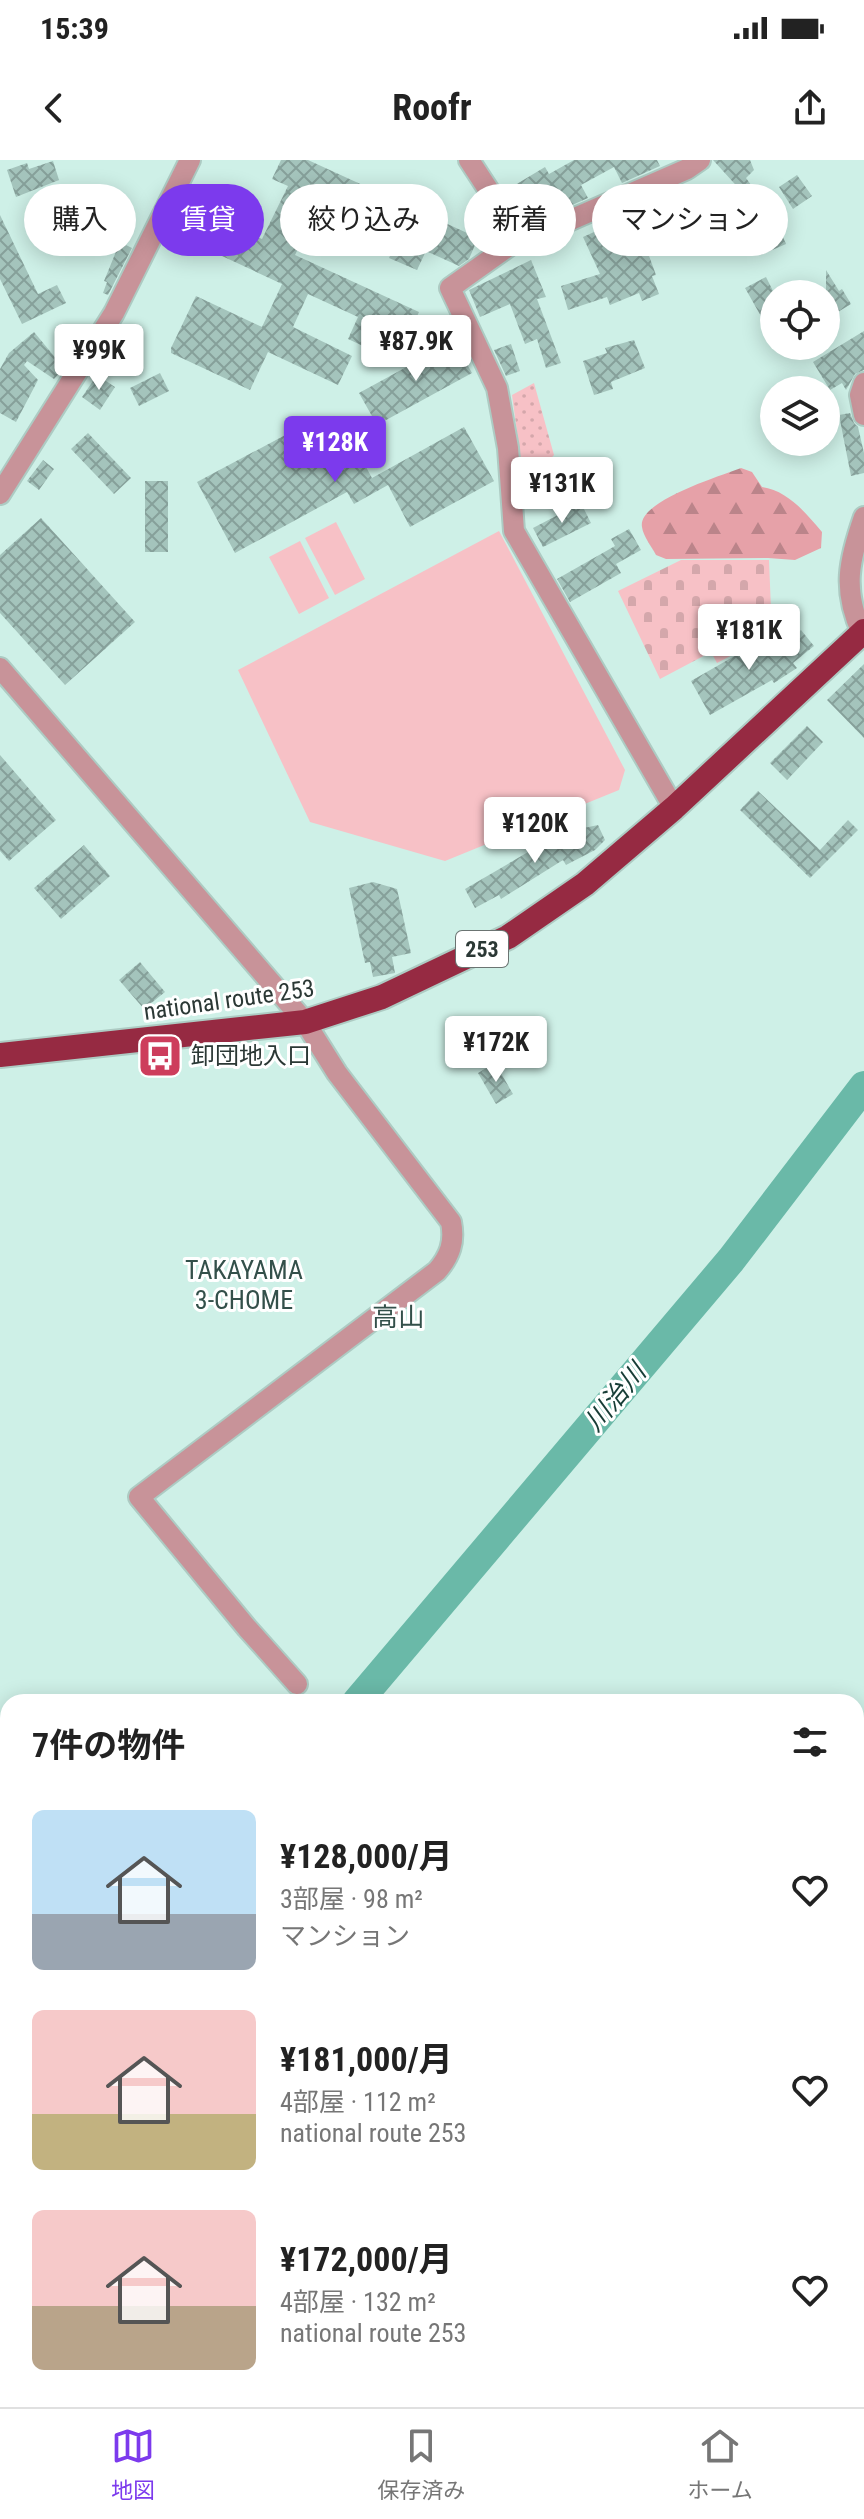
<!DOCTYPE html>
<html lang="ja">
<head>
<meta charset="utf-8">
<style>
	body { margin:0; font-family:"Roboto Condensed","Noto Sans JP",sans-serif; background:#f6f6f6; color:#222; height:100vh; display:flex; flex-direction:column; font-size:30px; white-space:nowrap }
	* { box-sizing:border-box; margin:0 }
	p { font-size:26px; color:#767676 }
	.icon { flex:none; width:44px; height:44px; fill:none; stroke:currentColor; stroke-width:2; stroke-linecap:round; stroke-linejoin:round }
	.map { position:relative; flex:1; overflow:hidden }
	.panel { position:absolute; left:0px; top:1534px; width:864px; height:714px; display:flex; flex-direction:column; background:#fff; border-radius:24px 24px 0 0; box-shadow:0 4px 20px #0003 }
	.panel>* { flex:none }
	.top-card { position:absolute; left:24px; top:24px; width:816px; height:72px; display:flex; gap:16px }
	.fabs { position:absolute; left:760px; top:120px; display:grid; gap:16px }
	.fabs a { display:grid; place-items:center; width:80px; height:80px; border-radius:50%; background:#fff; box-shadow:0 4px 20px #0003; font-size:40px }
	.price { position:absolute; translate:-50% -68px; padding:0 18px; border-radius:8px; background:#fff; color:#222; font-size:26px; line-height:52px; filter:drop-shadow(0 2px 4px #0008) }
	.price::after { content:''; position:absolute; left:50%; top:48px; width:24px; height:18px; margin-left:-12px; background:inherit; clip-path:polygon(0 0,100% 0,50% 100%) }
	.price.selected { background:#7c3aed; color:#fff }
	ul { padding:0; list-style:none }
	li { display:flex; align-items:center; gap:24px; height:200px; padding:0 32px }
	li span { display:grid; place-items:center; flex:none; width:224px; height:160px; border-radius:12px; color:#555 }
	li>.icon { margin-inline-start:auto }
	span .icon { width:96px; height:96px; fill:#fffc; stroke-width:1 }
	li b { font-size:34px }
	h2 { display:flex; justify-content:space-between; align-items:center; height:96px; padding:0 32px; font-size:34px }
	.chip { padding:0 28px; border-radius:36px; background:#fff; box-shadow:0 4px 20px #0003; font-size:28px; line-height:72px }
	.chip.selected { background:#7c3aed; color:#fff }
	.status { display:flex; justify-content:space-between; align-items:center; height:56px; padding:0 40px; background:#fff; direction:ltr }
	.status svg { height:22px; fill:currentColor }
	header { display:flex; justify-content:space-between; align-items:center; height:104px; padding:0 32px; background:#fff; font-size:36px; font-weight:700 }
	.menu { display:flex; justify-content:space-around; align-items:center; height:112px; border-top:2px solid #e0e0e0; background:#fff; font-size:22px; color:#767676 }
	.menu a { display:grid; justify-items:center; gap:4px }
	.menu .selected { color:#7c3aed }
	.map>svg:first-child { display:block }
	.grass { fill:url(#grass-dots) }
	.forest { fill:url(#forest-firs) }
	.cemetery { fill:url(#cemetery-stones) }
	.green { fill:#f7c1c6 }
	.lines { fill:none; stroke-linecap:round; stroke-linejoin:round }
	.stream { stroke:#6ab9a8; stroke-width:5 }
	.river { stroke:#6ab9a8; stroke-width:30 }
	.building { fill:url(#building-cross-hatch) }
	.minor-casing { stroke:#adcbc3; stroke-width:24 }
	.highway-casing { stroke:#adcbc3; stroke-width:28 }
	.minor { stroke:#c89399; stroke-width:20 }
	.highway { stroke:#962a42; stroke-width:24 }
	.labels { text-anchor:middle; stroke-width:6; stroke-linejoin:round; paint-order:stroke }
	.shield { fill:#fff; stroke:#6b7472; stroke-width:2 }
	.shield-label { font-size:22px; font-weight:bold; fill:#2b3835 }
	.street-label { font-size:24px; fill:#2b3835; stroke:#fff }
	.poi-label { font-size:24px; fill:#2b3835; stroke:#fff; text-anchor:start }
	.neighbourhood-label { font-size:26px; fill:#33504a; stroke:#fff }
	.water-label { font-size:26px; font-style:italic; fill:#173d36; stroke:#fff }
</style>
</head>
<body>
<div class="status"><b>15:39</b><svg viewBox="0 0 49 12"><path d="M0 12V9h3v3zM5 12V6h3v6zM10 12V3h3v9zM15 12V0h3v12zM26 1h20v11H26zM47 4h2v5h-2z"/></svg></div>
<header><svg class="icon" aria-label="back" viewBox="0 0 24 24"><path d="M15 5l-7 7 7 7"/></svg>Roofr<svg class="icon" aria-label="share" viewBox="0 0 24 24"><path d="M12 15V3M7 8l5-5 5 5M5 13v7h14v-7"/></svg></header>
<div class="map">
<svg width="864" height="2247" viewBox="0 0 864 2247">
	<defs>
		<pattern id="grass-dots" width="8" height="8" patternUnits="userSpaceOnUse" patternTransform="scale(2)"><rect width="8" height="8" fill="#f7c1c6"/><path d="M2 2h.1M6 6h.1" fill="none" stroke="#d4a7ab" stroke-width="1.8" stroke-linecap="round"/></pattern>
		<pattern id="forest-firs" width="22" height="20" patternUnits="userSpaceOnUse" patternTransform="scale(2)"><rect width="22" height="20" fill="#e6a1a8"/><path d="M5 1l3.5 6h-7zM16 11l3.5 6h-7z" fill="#bb848a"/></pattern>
		<pattern id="cemetery-stones" width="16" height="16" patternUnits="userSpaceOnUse" patternTransform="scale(2)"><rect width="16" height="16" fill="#f7c1c6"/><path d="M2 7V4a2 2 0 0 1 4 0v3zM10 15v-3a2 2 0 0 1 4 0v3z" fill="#d4a7ab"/></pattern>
		<pattern id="building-cross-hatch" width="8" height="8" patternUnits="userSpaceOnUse" patternTransform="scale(2)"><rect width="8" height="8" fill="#a4c4bc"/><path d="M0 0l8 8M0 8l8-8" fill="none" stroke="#86a09a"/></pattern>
	</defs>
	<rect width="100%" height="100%" fill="#cef0e7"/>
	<path class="grass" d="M534,223L554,295L517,336L521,301L512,235Z"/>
	<path class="forest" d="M741,308L752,312L762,327C788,331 805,352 822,372L821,388L795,400L768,398L666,399L656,395C652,387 643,376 642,367C637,341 721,316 741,308Z"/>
	<path class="cemetery" d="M681,400H769L772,474L717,503L711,492L660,519L618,431Z"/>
	<path class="green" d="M336,362L365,419L335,435L305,378Z
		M499,371L625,610L619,630L445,701L310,662L238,510Z
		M300,381L329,438L299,454L269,397Z"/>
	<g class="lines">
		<path class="stream" d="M0,2091L8,2094
			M0,2160L8,2167
			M93,2240L101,2247
			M421,2240L441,2247"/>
		<path class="river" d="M357,1542L731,1100L864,926
			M0,1822L8,1816"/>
	</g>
	<path class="building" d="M281,0H308L478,78L469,99L459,106L426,91L417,110L389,98L398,78L336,50L327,70L311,62L295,95L419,152L406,181L385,172L376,192L348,179L358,157L308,134L293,167L352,196L338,225L268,192L250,230L171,193V188L196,136L262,167L282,124L222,96L235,67L262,79L288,26L272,19Z
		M574,0H657L660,6L622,23L614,7L581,25L588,38L554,53L550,45L523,58L505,31L545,7L549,14Z
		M713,0H750L754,10L746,18L762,40L765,37L786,84L761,95L749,69L757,66L737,37L743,33Z
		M53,1L59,20L16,37L7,10L27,3L29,9Z
		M797,15L812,36L793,49L779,27Z
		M67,45L90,85L73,94L48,54Z
		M664,47L678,80L648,93L656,115L652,116L659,134L642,141L639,133L610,145L607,137L568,150L561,126L600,114L583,77L625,58L627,62Z
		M0,55L38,134L57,125L66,143L22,164L0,119Z
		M120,82L132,88L108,135L103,133L107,122L104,121Z
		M531,100L546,137L537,139L561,203L546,208L537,179L525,184L510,144L480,157L469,130Z
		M826,110L839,131L842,129L851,144L833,155L826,145Z
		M766,117L774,133V179L745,128Z
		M864,171V210L855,214L846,230L842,223L830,230L813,202Z
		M34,172L64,208L54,219L27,201L24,205L38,220L16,262L0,253V209L9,193Z
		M634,180L645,208L611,222L613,229L594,235L583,201L607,193L605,188Z
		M454,181L472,213L377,265L359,233Z
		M511,184L520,211L506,216L494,190Z
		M160,213L169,231L139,246L130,228Z
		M97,215L115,227L100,250L82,237Z
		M850,253L854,263L858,267L864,293V313L851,316L839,255Z
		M304,265L330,314L360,296L372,318L464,267L494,321L410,367L388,325L354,344L347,332L235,393L197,322Z
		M88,273L131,318L114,334L71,289Z
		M43,300L54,309L39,330L27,321Z
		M145,321H168V392H145Z
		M581,343L591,363L543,387L533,368Z
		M41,358L135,462L65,525L0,453V395Z
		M629,369L641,390L616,404L621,413L570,442L557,419L615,386L611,379Z
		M801,470L814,486L793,503L797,508L774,523L772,520L710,555L691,521L745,490L750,498L775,479L781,487Z
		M864,504V578L827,540Z
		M807,566L823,582L787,620L770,603Z
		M0,595L56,660L9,701L0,691Z
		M758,631L820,690L848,660L858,670L810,718L740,650Z
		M598,665L605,680L595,690L566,705L563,700L501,739L499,735L475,748L465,729L535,688L537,691L575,670Z
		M84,685L110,716L61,759L34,728Z
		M373,722L397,729L411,793L392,797L395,813L373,817L370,802L365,803L349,728Z
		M140,802L165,832L144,849L119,820Z
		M495,903L513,934L496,944L478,913Z"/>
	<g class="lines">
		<g class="minor-casing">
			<path id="minor" d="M469,0L514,69L523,76H534L687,9L700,0
				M523,76L450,128L497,228L508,288L514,371L674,648
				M864,223L860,235L864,255
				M0,334L114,153L190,0
				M862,473C842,430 849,400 864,357
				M0,508L305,862L337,913L451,1062C455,1082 450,1096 437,1111L139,1337L247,1468L297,1524"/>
		</g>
		<g class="highway-casing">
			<path id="highway" d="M0,895L305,862L382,837L508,777L585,724L674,648L864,471"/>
		</g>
		<use href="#minor" class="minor"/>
		<use href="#highway" class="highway"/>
	</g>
	<defs>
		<g id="bus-square" transform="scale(2.3)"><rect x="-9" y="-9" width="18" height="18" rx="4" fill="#cd3d5c" stroke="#fff"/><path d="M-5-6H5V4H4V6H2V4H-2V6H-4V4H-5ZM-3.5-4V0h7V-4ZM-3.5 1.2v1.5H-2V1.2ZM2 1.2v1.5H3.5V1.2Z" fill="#fff"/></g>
	</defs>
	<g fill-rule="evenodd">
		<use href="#bus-square" x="160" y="896"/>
	</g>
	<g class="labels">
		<rect class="shield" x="456" y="771" width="52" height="36" rx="6"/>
		<g class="shield-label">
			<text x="482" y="797">253</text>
		</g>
		<g class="street-label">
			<text transform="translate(229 840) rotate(-8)" y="8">national route 253</text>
		</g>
		<g class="poi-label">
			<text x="191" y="904">卸団地入口</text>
		</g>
		<g class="neighbourhood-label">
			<text x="244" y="1119">TAKAYAMA<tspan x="244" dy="30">3-CHOME</tspan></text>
			<text x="398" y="1166">高山</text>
		</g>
		<g class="water-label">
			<text transform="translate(615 1237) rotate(-50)" y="9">川治川</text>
		</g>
	</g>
</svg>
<div class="fabs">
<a><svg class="icon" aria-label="locate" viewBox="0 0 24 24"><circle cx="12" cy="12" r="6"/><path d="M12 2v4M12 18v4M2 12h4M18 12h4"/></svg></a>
<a><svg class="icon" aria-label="layers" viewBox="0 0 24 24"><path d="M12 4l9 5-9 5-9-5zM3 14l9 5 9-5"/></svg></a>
</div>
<b class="price" style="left:416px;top:223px">¥87.9K</b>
<b class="price" style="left:99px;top:232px">¥99K</b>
<b class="price selected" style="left:335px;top:324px">¥128K</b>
<b class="price" style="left:562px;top:365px">¥131K</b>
<b class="price" style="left:749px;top:512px">¥181K</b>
<b class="price" style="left:535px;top:705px">¥120K</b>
<b class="price" style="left:496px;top:924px">¥172K</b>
<div class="top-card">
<a class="chip">購入</a>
<a class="chip selected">賃貸</a>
<a class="chip">絞り込み</a>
<a class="chip">新着</a>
<a class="chip">マンション</a>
</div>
<section class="panel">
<h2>7件の物件<svg class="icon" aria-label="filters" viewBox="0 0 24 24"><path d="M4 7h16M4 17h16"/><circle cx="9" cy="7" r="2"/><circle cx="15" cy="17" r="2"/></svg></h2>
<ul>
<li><span style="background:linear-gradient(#bfe0f5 65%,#9aa5b1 0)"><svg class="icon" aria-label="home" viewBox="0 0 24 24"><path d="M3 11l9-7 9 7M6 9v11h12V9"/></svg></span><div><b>¥128,000/月</b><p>3部屋 · 98 m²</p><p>マンション</p></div><svg class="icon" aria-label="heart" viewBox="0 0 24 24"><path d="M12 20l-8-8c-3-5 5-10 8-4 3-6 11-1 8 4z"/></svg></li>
<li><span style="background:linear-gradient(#f6c9c9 65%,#c2b280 0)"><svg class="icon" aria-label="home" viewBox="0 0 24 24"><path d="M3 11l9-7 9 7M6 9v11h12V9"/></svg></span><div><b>¥181,000/月</b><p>4部屋 · 112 m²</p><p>national route 253</p></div><svg class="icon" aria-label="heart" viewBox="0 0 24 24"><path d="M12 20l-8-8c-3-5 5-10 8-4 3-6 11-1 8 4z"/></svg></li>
<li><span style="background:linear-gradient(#f6c9c9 60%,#b9a48a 0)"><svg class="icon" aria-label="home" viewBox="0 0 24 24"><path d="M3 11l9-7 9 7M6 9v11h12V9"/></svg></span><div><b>¥172,000/月</b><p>4部屋 · 132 m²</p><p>national route 253</p></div><svg class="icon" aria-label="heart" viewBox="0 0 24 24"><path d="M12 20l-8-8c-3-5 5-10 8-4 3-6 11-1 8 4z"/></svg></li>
</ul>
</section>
</div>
<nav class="menu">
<a class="selected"><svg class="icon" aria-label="map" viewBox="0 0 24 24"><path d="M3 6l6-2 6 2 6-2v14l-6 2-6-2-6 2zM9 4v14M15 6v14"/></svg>地図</a>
<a><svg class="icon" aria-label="saved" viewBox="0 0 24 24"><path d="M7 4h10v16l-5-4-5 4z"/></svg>保存済み</a>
<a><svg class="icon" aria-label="home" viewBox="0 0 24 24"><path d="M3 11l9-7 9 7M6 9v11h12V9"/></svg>ホーム</a>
</nav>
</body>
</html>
